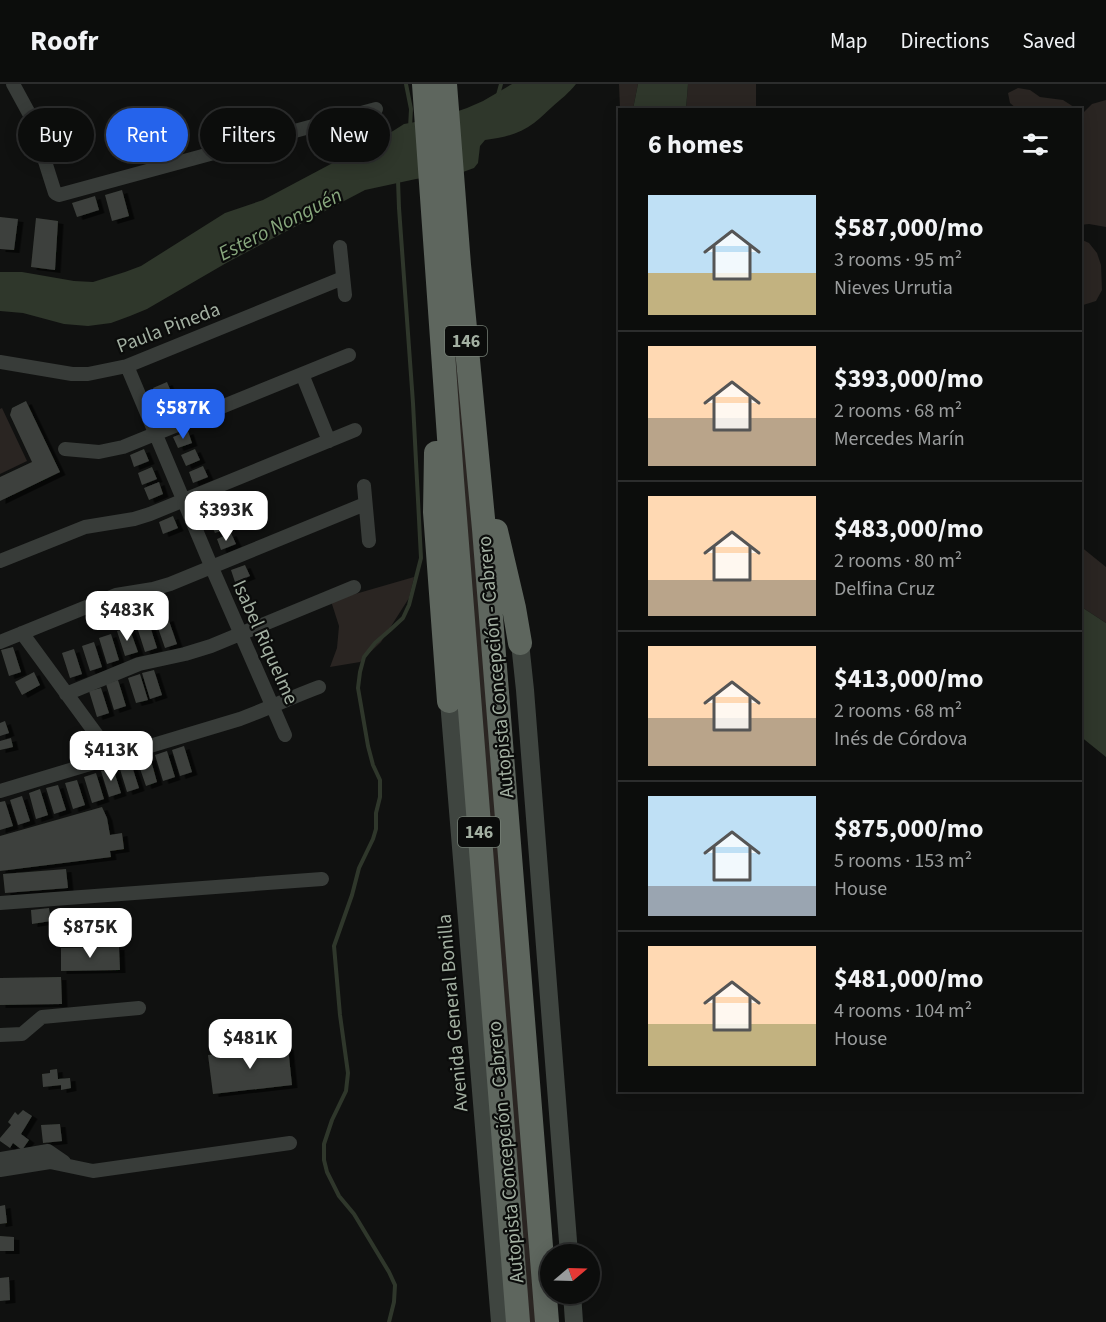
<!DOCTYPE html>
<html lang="en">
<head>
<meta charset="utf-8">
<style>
	body { margin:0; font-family:"Source Sans 3",sans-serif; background:#151615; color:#f1f3f6; height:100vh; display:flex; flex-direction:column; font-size:22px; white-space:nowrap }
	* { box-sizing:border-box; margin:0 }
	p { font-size:20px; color:#9a9c9d }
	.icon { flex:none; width:33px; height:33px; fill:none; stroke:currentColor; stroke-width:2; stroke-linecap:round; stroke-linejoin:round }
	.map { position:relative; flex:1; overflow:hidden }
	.drawer { position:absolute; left:618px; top:24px; width:464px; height:984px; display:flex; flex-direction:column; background:#0c0d0c; border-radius:0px; box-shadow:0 3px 15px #0003,0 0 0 2px #2c2d2d }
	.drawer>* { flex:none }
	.banner { position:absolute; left:18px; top:24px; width:510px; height:54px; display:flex; gap:12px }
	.needle { width:39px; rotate:71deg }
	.buttons { position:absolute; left:540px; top:1160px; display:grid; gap:12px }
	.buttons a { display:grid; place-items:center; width:60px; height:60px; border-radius:50%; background:#0c0d0c; box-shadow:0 3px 15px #0003,0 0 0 2px #2c2d2d; font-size:30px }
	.price { position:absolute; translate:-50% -51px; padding:0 14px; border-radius:12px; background:#fff; color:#222; font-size:20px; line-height:39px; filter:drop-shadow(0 2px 3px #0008) }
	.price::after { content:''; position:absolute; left:50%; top:36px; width:18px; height:14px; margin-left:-9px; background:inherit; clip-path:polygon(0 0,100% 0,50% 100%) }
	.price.current { background:#2563eb; color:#fff }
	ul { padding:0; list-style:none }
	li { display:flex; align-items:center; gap:18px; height:150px; padding:0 30px }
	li+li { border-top:2px solid #2c2d2d }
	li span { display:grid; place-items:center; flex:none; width:168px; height:120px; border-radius:0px; color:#555 }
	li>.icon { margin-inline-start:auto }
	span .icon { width:72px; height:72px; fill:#fffc; stroke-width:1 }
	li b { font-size:26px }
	h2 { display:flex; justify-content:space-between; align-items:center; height:72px; padding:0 30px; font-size:26px }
	.pill { padding:0 21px; border-radius:27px; background:#0c0d0c; box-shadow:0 3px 15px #0003,0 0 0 2px #2c2d2d; font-size:21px; line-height:54px }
	.pill.current { background:#2563eb; color:#fff }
	header { display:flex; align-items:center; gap:36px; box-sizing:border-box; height:84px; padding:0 30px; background:#0c0d0c; border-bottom:2px solid #2c2d2d }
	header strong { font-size:28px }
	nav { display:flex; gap:33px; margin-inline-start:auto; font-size:21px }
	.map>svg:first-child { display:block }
	.green { fill:#2a2522 }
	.water { fill:#2f372b }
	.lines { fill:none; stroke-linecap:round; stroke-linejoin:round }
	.stream { stroke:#2f372b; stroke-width:4 }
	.building { fill:#3d413c; filter:url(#shadow) }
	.street { stroke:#383c39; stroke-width:14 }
	.secondary { stroke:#3f4540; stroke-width:18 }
	.highway { stroke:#5e665e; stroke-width:24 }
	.labels { text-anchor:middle; stroke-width:4.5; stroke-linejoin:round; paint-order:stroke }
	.shield { fill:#0b0c0b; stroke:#757f75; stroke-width:1.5 }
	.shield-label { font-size:18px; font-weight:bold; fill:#a3b0a2 }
	.street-label { font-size:20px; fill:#a3b0a2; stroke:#0b0c0b }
	.water-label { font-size:21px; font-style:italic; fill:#87a77d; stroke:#0b0c0b }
</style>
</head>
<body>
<header>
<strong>Roofr</strong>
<nav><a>Map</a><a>Directions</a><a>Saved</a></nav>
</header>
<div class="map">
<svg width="1106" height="1238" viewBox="0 0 1106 1238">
	<defs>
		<filter id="shadow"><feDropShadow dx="5.5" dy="3" stdDeviation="0" flood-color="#0009"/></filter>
	</defs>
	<rect width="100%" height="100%" fill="#101110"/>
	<path class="green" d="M619,0H638L633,25H620Z
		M688,0H756V25H686Z
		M1018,4L1030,6L1040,13L1063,16L1077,25H1017L1010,19L1008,9Z
		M1106,16V143L1089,140L1080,141V27L1084,28L1092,20Z
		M1080,155L1089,159L1097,169L1101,181L1102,206L1096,217L1080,222Z
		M444,169L467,377L536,1238H526Z
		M2,324L27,377L0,390V325Z
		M1080,462L1106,483V539L1080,522Z
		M414,493L409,514L381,558L360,578L330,583L337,564L339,542L331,517Z"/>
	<path class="water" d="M512,0H576C569,9 561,15 552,23C546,28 541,34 534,39C519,50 503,54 485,56L480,62L478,79L474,84L463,88L416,95L365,106L228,178L147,225L130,232L111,239L88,242L64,240L23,229L0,227V188H22L74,197L93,198L125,188L141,182L225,129L263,116L393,47L404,40L438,34L467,24L483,17Z
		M638,0H688L686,25H633Z
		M1080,522L1106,539V673L1080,652Z"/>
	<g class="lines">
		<path class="stream" d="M406,0L411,25L410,44
			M498,11L501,0
			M389,1238L394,1218L395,1201L389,1188L354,1130L339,1112L327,1088L324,1076V1060L332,1036L346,1007L348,989L340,931L334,862L352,811L359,784L373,755L376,745V729L380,713V696L373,681L368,662L358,604L360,588L364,573L375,559L390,546L403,534L409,521L421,474L413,319L399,124L398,96"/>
	</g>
	<path class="building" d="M60,27L67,47L46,53L40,33Z
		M122,106L129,132L112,137L105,111Z
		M95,112L99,126L77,133L72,119Z
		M0,133L18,135L14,166L0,165Z
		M36,134L58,137L55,186L31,183Z
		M167,298L172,310L158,315L153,304Z
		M174,315L178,327L164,333L159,321Z
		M26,317L60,388L0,417V393L32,378L10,331L12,324Z
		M188,347L192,359L178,364L173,353Z
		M144,365L149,377L134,383L130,371Z
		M195,365L200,376L186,382L181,371Z
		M203,382L208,393L193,399L189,388Z
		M152,383L157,395L142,401L138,389Z
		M159,398L163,410L149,416L144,404Z
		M173,432L178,444L163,450L159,438Z
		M224,432L229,444L215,449L210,438Z
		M231,449L236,460L221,466L217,455Z
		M245,481L250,492L235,498L231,486Z
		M168,534L177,560L165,564L156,538Z
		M149,539L157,564L145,568L137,543Z
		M129,543L138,568L125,572L117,547Z
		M111,550L119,576L107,580L99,554Z
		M94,558L102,583L90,587L82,562Z
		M13,563L21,588L9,592L1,566Z
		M74,565L82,590L70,594L62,569Z
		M154,586L162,611L150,615L142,589Z
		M34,588L40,601L22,611L15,598Z
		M140,590L148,616L136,619L128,594Z
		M118,596L126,622L114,626L106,600Z
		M101,604L109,629L97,633L89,607Z
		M5,637L9,649L0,652V639Z
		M11,654L13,663L0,666V657Z
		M184,662L192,688L180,692L172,666Z
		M167,667L175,693L163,697L155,671Z
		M150,673L157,698L146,702L137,676Z
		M131,679L139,704L127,708L119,682Z
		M113,684L121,709L109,713L101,687Z
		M96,689L104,715L92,719L84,693Z
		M77,696L85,721L73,725L65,699Z
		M58,701L66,726L54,730L46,704Z
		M40,705L48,731L36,735L29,709Z
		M22,712L30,737L18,741L10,716Z
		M5,717L13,742L0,746V718Z
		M102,723L107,734L110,751L122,749L124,765L110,767L111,773L0,787V752Z
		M66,785L68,804L5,809L3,790Z
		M49,824L51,837L32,840L31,826Z
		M119,863L120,886L61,887V864Z
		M61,893L62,920L0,921V894Z
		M288,963L292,1001L213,1010L208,971Z
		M57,985L58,995L70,994L71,1004L61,1006V1001L43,1003L42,990L50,989V986Z
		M23,1026L32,1032L21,1050L29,1056L22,1066L13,1059L10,1064L0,1057V1054L11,1041L8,1038L15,1028L18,1031Z
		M60,1040L62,1057L43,1059L41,1041Z
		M5,1121L7,1139L0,1140V1122Z
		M0,1152L14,1153V1167H0Z
		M9,1193L10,1216L0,1217V1194Z"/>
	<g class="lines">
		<path class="street" d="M13,0L31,33L55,109L59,111L376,25
			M340,163L345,211
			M0,278L72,290H88L127,282L343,194
			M127,282L212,484L285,651
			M302,290L329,357
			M65,365L99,368L123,363L349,271
			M364,402L369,457
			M0,477L85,443L134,435L150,430L355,346
			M22,549L113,673
			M0,558L116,511L153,505L170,500L365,420
			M66,610L139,580L185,570L211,562L354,503
			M0,707L240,635C267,625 292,613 319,603
			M0,819L322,795
			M0,951L22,950L42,933L139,924
			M0,1075L48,1067L64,1078
			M0,1086L50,1078L93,1087L290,1059"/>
		<path class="secondary" d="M520,559L525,606L569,1170
			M449,617L500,1238
			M572,1209L574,1238"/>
		<path class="highway" d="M424,0L452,396L518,1238
			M445,0L459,181L484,445L547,1238
			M436,369L435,428L449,617
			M496,447L514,524L520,559"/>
	</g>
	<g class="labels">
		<g class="shield">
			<rect x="445" y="242" width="42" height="30" rx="4.5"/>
			<rect x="458" y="733" width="42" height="30" rx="4.5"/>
		</g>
		<g class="shield-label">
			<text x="466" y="263">146</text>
			<text x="479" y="754">146</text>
		</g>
		<g class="street-label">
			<text transform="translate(168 243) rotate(-21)" y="7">Paula Pineda</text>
			<text transform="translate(266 558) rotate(66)" y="7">Isabel Riquelme</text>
			<text transform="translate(495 583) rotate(-95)" y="7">Autopista Concepción - Cabrero</text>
			<text transform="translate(452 929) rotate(-95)" y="7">Avenida General Bonilla</text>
			<text transform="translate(505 1068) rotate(-95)" y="7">Autopista Concepción - Cabrero</text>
		</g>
		<g class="water-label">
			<text transform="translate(280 140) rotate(-27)" y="7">Estero Nonguén</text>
		</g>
	</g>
</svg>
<div class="buttons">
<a><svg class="needle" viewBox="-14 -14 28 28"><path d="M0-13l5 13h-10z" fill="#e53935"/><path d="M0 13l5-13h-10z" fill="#9a9c9d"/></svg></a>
</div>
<b class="price current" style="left:183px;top:356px">$587K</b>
<b class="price" style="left:226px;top:458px">$393K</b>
<b class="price" style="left:127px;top:558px">$483K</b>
<b class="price" style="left:111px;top:698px">$413K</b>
<b class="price" style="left:90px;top:875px">$875K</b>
<b class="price" style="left:250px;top:986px">$481K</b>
<div class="banner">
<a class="pill">Buy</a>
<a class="pill current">Rent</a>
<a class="pill">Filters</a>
<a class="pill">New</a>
</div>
<section class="drawer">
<h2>6 homes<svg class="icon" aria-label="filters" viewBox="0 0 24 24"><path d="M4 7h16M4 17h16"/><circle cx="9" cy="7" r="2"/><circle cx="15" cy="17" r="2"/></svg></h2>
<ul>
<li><span style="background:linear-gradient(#bfe0f5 65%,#c2b280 0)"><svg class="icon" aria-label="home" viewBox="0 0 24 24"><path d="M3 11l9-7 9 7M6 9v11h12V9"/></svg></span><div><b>$587,000/mo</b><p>3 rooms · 95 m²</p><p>Nieves Urrutia</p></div></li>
<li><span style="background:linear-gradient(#ffd9b3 60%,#b9a48a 0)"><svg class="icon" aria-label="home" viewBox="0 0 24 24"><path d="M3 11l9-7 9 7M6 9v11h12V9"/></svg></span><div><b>$393,000/mo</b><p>2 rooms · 68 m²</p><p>Mercedes Marín</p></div></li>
<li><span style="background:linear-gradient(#ffd9b3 70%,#b9a48a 0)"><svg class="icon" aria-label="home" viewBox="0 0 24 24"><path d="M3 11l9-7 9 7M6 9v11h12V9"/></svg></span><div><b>$483,000/mo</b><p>2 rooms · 80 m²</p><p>Delfina Cruz</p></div></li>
<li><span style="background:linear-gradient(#ffd9b3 60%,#b9a48a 0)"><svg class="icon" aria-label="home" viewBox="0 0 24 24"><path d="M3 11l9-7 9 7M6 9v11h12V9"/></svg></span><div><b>$413,000/mo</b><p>2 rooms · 68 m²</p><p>Inés de Córdova</p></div></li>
<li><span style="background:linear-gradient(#bfe0f5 75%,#9aa5b1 0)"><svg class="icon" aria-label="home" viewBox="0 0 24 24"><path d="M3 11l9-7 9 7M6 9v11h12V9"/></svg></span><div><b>$875,000/mo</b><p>5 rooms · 153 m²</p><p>House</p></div></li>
<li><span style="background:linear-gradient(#ffd9b3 65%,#c2b280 0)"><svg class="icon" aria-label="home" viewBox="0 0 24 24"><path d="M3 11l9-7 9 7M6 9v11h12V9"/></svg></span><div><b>$481,000/mo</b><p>4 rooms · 104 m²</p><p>House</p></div></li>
</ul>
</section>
</div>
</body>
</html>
